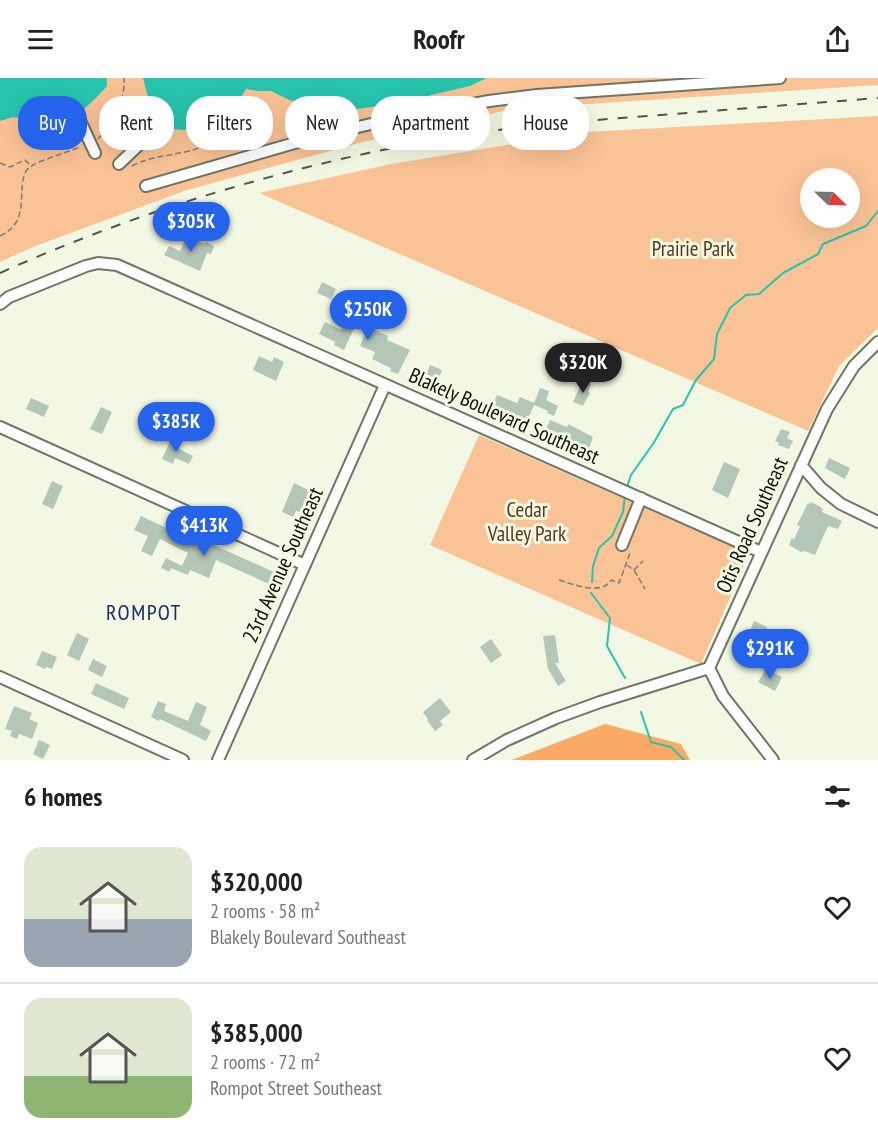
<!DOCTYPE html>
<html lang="en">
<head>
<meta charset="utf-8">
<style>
	body { margin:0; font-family:"PT Sans Narrow",sans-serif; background:#f6f6f6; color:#222; height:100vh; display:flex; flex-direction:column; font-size:22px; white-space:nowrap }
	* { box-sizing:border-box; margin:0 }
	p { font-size:20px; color:#767676 }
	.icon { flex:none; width:33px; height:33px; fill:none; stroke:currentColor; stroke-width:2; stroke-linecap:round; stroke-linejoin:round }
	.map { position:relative; height:682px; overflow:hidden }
	.sheet { display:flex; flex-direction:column; background:#fff; flex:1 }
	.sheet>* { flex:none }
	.banner { position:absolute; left:18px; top:18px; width:843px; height:54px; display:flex; gap:12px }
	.needle { width:39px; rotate:113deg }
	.buttons { position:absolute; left:800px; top:90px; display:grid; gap:12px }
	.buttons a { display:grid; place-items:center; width:60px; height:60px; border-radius:50%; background:#fff; box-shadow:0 6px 24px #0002; font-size:30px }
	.price { position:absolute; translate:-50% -51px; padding:0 14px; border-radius:21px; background:#2563eb; color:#fff; font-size:20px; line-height:39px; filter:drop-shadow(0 2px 3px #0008) }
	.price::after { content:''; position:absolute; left:50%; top:36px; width:18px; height:14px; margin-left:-9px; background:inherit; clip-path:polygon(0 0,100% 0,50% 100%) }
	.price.selected { background:#222; color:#fff }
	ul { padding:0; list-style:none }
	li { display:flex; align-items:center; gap:18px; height:150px; padding:0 24px }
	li+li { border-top:2px solid #e0e0e0 }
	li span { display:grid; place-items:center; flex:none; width:168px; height:120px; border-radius:18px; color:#555 }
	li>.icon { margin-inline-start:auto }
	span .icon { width:72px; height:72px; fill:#fffc; stroke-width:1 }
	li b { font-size:26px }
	h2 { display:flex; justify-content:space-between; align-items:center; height:72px; padding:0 24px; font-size:26px }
	.tag { padding:0 21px; border-radius:24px; background:#fff; box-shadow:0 6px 24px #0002; font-size:21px; line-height:54px }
	.tag.selected { background:#2563eb; color:#fff }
	header { display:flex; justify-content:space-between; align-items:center; height:78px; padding:0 24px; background:#fff; font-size:27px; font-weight:700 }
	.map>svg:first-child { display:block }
	.green { fill:#fac396; fill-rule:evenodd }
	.forest { fill:#faaa65 }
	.water { fill:#27c5ae }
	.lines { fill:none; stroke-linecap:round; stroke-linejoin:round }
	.stream { stroke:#27c5ae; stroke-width:2 }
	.building { fill:#b4c6b7 }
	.minor-casing { stroke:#717664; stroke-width:14 }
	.path { stroke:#7b7e71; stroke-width:1.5; stroke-dasharray:6 3; stroke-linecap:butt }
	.minor { stroke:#fff; stroke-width:10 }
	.rail { stroke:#515449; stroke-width:2; stroke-dasharray:10 10; stroke-linecap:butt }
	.labels { text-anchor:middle; stroke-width:6; stroke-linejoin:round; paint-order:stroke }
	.park-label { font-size:21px; fill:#57371a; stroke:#f2f8e3 }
	.street-label { font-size:21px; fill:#0f110a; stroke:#f2f8e3 }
	.neighbourhood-label { font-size:22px; letter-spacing:1.5px; fill:#1f2c64; stroke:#f2f8e3 }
</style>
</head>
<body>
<header><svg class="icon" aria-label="menu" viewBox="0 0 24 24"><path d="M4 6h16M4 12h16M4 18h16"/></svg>Roofr<svg class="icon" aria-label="share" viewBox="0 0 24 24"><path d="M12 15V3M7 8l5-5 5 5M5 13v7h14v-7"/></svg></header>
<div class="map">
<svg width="878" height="682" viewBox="0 0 878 682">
	<rect width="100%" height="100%" fill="#f2f8e3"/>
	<path class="green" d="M0,0H878V7L512,31L359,65L187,112L33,169L0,184Z
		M878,38V250L839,288L808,353L259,115L391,86L587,54ZM810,100H849V140H810Z
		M479,357L749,476L701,586L430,467Z"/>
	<path class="forest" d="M605,646L681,666L690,682H512Z"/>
	<path class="water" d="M0,0H107V8L96,20L84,31L65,40L34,42L13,39L0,43Z
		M143,0H487L470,8L427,18L379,28L350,32L319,29L289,22L271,13H258L246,11L234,31L217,35L208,40L194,46L185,52L171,51L157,38L147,16Z"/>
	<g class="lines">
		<path class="stream" d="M627,409L631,397L653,366L673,331L683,327L696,302L714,281L717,256L730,230L746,217L759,216L783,195L818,176L823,166L866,148L878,133
			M592,504L593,488L599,470L612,458L623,434L625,418
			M591,515L610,540L607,568L625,600
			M641,634L651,664L671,669L684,682"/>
	</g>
	<path class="building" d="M187,158L205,166L206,164L214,168L211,176L207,175L200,193L164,177L169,168L180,173Z
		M322,204L336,211L331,221L317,215Z
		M352,231L365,237L364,239L375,244L372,251L388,258L387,262L410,272L398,296L390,293L391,290L372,281L375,274L360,268L367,251L356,246L344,272L334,267L335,264L319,256L325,244L341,252L343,248H344Z
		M259,278L272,284L274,279L284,284L276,303L253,292Z
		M554,280L566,285L561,299L549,294Z
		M430,287L442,292L435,309L423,304Z
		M583,302L591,306L588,314L590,315L583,328L573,324Z
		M540,310L549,313L546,322L558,328L554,338L547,335L548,333L534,327L527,343L492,329L497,317L517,325L520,319L534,325Z
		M31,320L49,328L44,339L26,331Z
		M101,329L112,334L102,356L90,351Z
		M550,342L567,349L568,346L593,359L589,370L546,351Z
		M781,351L790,354L787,360L793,363L789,371L778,367L779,365L775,363Z
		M171,361L181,366L179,371L193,378L189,386L175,380L173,386L162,381Z
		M829,380L850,390L845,401L825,390Z
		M724,384L740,391L728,420L712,412Z
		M52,403L63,408L53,431L42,426Z
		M294,405L310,413L301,434L296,433L293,439L282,434Z
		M811,424L821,429V430L823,431L822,434L842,443L838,451L828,448L815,477L805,473L801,474L789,467L792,460L794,462L800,448L797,447L808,425L810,426Z
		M141,438L205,468L207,464L285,499L278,514L276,513L271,526L262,522L269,506L216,482L209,500L190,492L188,497L171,490L169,494L161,490L166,480L182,488L188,475L160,461L152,478L141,473L148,458L134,452Z
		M754,543L767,549L763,558L759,557L756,562L750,559L752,554L750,553Z
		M77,555L89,561L79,583L67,577Z
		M555,557L559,585H555L566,603L558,608L548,591L543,558Z
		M491,561L502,577L491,585L480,569Z
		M42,573L57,579L52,591L46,589L45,591L36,587Z
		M93,581L107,588L102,599L88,592Z
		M766,591L782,599L775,613L758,604Z
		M96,605L129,620L124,631L91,616Z
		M440,620L451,634L440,643L443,647L435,653L427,642L428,641L423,634Z
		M158,623L166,626L164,633L188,643L196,624L207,629L200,647L211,653L206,663L160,641L159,643L151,639Z
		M14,628L32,635L29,641L38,645L32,661L19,656L17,661L10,658L12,653L5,651Z
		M39,662L50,667L43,681L33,676Z"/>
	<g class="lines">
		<g class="minor-casing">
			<path id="minor" d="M77,36L95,75
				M119,86L162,45
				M146,108L319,58L384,43L489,23L537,17L780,0
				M0,226L9,219L86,188L98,185L117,187L761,474
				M0,349L305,487
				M801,387L821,410L841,426L878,444
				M622,467L641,420
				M709,590L723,618L773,682
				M0,599L183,682
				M218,682L385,307
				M473,682L507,662L556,640L600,624L709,590L827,331L854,288L878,264"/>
		</g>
		<path class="path" d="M98,61C112,44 126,22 124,0
			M0,85L10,89L25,82L31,88
			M132,88C162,71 207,82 225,48
			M0,158C6,155 11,152 15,146C25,132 19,110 25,95C27,90 32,88 36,85L80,69
			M627,487L634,492L645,511
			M634,492L643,483
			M559,502C572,506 603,518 611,502L619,505L630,475L629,474"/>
		<use href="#minor" class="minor"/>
		<path class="rail" d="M0,195C127,138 265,95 402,68C449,58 497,52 545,46L878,20"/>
	</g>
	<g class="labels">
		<g class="park-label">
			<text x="693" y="178">Prairie Park</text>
			<text x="527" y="439">Cedar<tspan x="527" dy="24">Valley Park</tspan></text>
		</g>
		<g class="street-label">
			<text transform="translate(504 338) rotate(24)" y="7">Blakely Boulevard Southeast</text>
			<text transform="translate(752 447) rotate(-66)" y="7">Otis Road Southeast</text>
			<text transform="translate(283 487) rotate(-66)" y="7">23rd Avenue Southeast</text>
		</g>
		<g class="neighbourhood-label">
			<text x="144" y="542">ROMPOT</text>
		</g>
	</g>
</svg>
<div class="buttons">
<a><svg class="needle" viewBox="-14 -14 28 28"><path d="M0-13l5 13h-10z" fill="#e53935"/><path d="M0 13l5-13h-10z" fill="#767676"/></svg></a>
</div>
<b class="price" style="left:191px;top:175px">$305K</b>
<b class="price" style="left:368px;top:263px">$250K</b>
<b class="price selected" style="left:583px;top:316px">$320K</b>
<b class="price" style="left:176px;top:375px">$385K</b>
<b class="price" style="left:204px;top:479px">$413K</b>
<b class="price" style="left:770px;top:602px">$291K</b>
<div class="banner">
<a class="tag selected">Buy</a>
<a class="tag">Rent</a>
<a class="tag">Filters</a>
<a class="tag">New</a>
<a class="tag">Apartment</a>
<a class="tag">House</a>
</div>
</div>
<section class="sheet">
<h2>6 homes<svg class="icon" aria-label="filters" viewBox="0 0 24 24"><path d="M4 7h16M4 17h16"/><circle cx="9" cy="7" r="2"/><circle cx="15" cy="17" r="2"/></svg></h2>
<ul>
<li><span style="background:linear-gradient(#dfe7d0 60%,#9aa5b1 0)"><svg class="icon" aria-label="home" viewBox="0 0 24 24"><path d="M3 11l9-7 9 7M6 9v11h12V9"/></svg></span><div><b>$320,000</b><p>2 rooms · 58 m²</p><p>Blakely Boulevard Southeast</p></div><svg class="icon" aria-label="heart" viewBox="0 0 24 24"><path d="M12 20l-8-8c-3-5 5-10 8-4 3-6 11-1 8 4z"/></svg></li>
<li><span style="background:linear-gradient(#dfe7d0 65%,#8fb573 0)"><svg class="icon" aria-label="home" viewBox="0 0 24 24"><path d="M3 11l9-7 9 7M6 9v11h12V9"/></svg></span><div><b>$385,000</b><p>2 rooms · 72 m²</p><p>Rompot Street Southeast</p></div><svg class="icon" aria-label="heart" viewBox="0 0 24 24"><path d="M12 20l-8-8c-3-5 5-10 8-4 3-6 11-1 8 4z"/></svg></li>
</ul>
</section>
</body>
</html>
